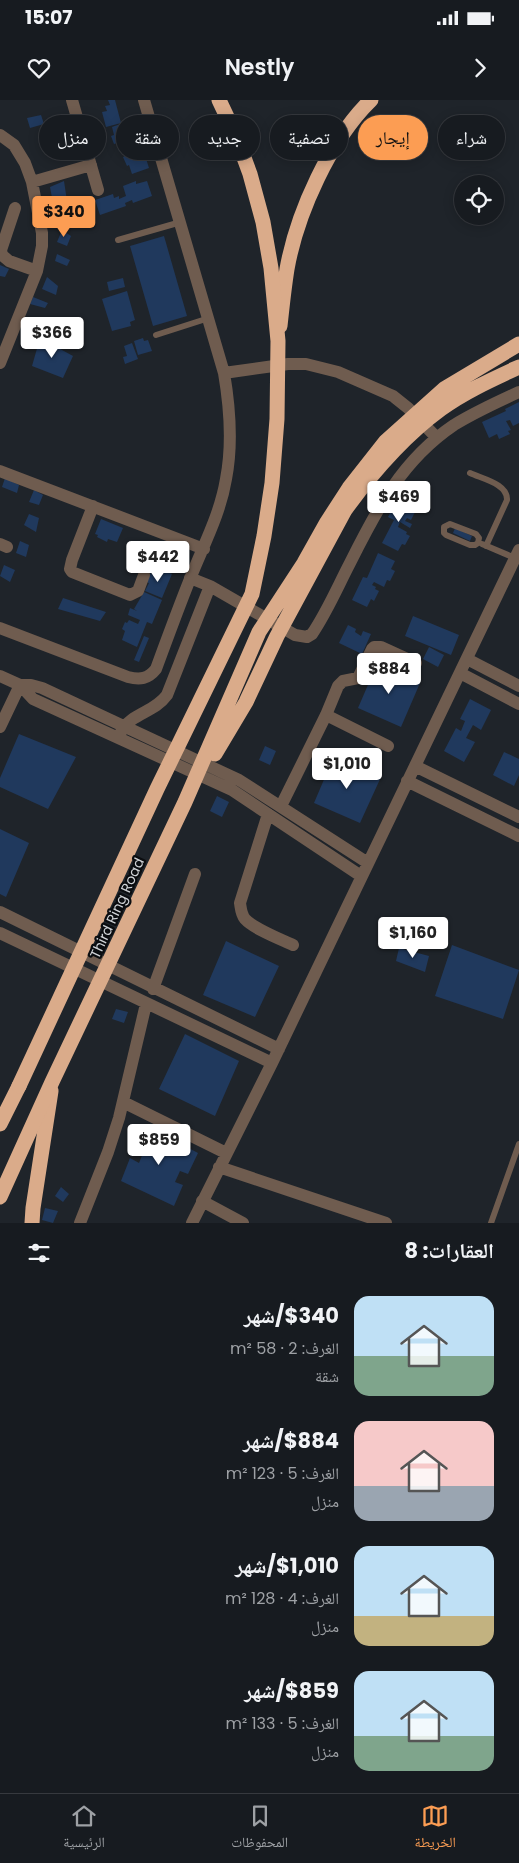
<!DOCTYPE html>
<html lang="ar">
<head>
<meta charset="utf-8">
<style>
	body { margin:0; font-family:Poppins,"Noto Naskh Arabic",sans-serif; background:#202429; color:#f1f3f6; direction:rtl; height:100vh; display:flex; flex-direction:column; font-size:19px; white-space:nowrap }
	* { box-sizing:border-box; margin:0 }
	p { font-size:16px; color:#9ea1a5 }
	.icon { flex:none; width:28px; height:28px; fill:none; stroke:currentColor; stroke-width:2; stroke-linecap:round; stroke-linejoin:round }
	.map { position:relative; height:1123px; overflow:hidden; direction:ltr }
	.drawer { display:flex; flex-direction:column; background:#171b20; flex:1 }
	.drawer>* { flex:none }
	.guide { position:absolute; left:15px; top:15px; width:490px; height:45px; direction:rtl; display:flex; gap:10px }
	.controls { position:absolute; left:454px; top:75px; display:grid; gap:10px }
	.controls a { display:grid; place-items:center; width:50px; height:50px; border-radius:50%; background:#171b20; box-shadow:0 2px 12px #0003,0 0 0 1px #36393e; font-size:25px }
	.price { position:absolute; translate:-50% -42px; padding:0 11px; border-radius:5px; background:#fff; color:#222; font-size:16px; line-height:32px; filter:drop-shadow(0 1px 2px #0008) }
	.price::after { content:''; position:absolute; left:50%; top:30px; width:15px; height:11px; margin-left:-8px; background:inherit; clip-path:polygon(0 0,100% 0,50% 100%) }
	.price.current { background:#fc9d53; color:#111 }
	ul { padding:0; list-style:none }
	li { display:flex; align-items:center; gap:15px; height:125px; padding:0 25px }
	li span { display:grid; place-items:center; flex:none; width:140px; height:100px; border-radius:15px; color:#555 }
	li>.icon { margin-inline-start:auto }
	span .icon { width:60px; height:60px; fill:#fffc; stroke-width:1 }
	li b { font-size:21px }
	h2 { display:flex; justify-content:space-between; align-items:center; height:60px; padding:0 25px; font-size:21px }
	.tag { padding:0 18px; border-radius:22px; background:#171b20; box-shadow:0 2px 12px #0003,0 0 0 1px #36393e; font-size:18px; line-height:45px }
	.tag.current { background:#fc9d53; color:#111 }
	.status { display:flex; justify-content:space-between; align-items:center; height:35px; padding:0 25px; background:#171b20; direction:ltr }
	.status svg { height:14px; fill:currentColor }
	header { display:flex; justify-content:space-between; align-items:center; height:65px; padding:0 25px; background:#171b20; font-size:22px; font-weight:600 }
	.tabs { display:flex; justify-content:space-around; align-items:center; height:70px; border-top:1px solid #36393e; background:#171b20; font-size:14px; color:#9ea1a5 }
	.tabs a { display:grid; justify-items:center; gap:2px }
	.tabs .current { color:#fc9d53 }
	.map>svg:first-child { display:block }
	.building { fill:#20395d }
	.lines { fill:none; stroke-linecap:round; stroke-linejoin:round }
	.lane { stroke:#6f5c4f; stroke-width:6 }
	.street { stroke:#6f5c4f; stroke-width:12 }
	.highway { stroke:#daab8a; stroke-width:15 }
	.highway-bridge { stroke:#daab8a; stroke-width:15 }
	.labels { text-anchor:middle; stroke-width:4.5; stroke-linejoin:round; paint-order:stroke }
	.street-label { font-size:14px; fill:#d0d3d7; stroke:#0b0d10 }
</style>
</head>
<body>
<div class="status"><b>15:07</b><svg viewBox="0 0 49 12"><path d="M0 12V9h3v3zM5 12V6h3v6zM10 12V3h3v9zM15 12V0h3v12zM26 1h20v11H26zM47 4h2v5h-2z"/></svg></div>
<header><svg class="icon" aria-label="forward" viewBox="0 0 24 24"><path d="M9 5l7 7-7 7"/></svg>Nestly<svg class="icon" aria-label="heart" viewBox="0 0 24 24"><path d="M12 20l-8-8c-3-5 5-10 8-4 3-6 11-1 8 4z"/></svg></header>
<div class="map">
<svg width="519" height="1123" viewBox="0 0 519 1123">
	<rect width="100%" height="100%" fill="#1f242a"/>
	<path class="building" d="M108,0H115L121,23L106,27L102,12L107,11L105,6L110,5Z
		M41,15L44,24L30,28L27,18Z
		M129,21L137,45L119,51L117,43L114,44L111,36L114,35L112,27Z
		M51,35L55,43L41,45L39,38Z
		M142,46L149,68L132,74L129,65L127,66L123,57L127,55L125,51Z
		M64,81L67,101L53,103L50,87Z
		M136,81V84L147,81L152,96L133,103L132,100L125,103L126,106L100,115L95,100L113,94L114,98L119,96V99L126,96L123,86Z
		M62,130L71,136L67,146L57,142Z
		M164,136L187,216L153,226L130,146Z
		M57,154L70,160L67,166L55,161Z
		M0,165L9,169L5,177L0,176Z
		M47,177L58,186L56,195L42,189Z
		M123,178L125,187L109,191L107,182Z
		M127,191L135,220L130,222L131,226L112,231L102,199Z
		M33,197L48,203L45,208L30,204Z
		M40,238L73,256L63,278L32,266Z
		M143,238L144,241L148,240L152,251L138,255L134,241Z
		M132,243L138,259L125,264L123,257L127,256L124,246Z
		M519,302V323L513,326L510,320L506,321L511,330L508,331L510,334L499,339L497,334L489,338L482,322L506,311L505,309Z
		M5,378L19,385L17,393L2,387Z
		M34,390L43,395L39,405L29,402Z
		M400,394L415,402L411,409L415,412L411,420L407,418L405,421L412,424L410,428L400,422L398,427L407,432L406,434L410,436L405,445L402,444L398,451L382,443L394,420L388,417Z
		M29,414L39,418L36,432L24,425Z
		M101,419L123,428L117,442L108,439L107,442L97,437L98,435L95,434Z
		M455,428L472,436L470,441L453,433Z
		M20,441L29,445L26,457L16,453Z
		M162,441L180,448L171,471L153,464Z
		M378,453L395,461L391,469L395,471L390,481L387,480L384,487L374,482L372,485L376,487L375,489L379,491L374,501L371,499L367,507L352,500L363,477L367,478Z
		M4,465L15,470L10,482L0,476Z
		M153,470L162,474L163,470L172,474L162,498L145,491L149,483L146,482L150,473L152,474Z
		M144,492L162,500L152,524L147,522L137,547L122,540L125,531L122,529L125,522L127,523L129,520L138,524L140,520L128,515L130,508L137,511L134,509Z
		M63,498L106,512L100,521L58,509Z
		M413,516L459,535L451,555L405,536Z
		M348,525L356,529L355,532L361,536L363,531L371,534L362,554L339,543Z
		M144,536L149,538L139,562L134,560Z
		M429,547L444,555L438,567L423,559Z
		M377,564L420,583L401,627L358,608Z
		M470,599L491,610L481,630L473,625L466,638L475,642L464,662L444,651L456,628L461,631L465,621L460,619Z
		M19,634L76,657L48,709L0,687V678Z
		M265,646L276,651L270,665L259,660Z
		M504,652L519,659V675L514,686L493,675Z
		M334,656L381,677L360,723L314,703Z
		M217,696L229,702L222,717L210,711Z
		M0,729L29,743L6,797L0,794Z
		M226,841L279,866L255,917L203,895Z
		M452,845L519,870L503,919L435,896Z
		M399,848L429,856L425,872L396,861Z
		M116,909L128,912L124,923L112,919Z
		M185,934L239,961L215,1016L159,989Z
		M147,1026L198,1053L188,1074L180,1071L175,1082L183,1085L174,1106L121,1081L130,1058L139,1063L143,1053L135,1049Z
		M61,1087L69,1094L63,1102L55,1096Z
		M45,1108L58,1111L53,1123L42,1120Z"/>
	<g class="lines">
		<path class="lane" d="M118,140L181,122
			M156,235L209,218
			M470,373C483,379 508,384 507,400L486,446
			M450,424L476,434L479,438L478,443L475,445H470L446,435L444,433V427Z
			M482,444L515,458
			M491,1123L519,1044"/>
		<path class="street" d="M72,0L98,90
			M0,35L14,45L25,63L32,82L42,133V146L37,171L0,263
			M32,82L91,65
			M15,108L1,150L2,155L9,161L37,171
			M224,273L288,264H306L338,272L393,296L408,308L437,338
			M0,371L204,449
			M93,406L72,460L70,469L72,472L130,495L138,491L144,475
			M0,444L7,447
			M190,478L210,486L295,535L307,537L312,534C327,512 338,486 350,463C377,409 402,360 454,325C475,312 497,302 519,292
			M0,528L128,577C140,580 148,579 156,569C167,539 178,509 190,479C203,446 220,415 226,379C233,343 230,308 224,273L144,0
			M467,559L519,586
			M460,573L519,604
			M0,576L20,585H31L42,588L239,680L368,763
			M20,585L33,599L232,690L361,776
			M326,615L388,646
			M0,627L20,585
			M121,632C131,613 154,613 167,595L210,486
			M415,666L519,717
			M407,681L519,736
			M281,706L326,615L338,586L343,581L358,578L372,549L374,547H381L416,563
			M268,714L240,803C241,809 241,814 245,819C254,829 280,839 293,845
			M0,812L279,949
			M0,833L272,963
			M153,889L195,774
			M123,1002L226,1053
			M219,1067L386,1123
			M202,1101L243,1123
			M80,1123L108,1052L119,1018L146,904
			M192,1123L272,963L519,450"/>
		<path class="highway" d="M280,226C282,207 284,188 287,169C297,113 330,40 371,0
			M0,1024L19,986
			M32,1123L33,1108L51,991"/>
		<path class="highway-bridge" d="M215,654L246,602L277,536L345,410C372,373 404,336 441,309C464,292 493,279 519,267
			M19,986L157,689L252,494L264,436L272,383L277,319L278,241L271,168L263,122L250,74L236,36L219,0
			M0,1097L52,982L185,702L259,532L304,463L327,422L349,388L386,341L444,289L519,244"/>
	</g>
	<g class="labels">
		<g class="street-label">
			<text transform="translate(117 808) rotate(-65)" y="5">Third Ring Road</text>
		</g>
	</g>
</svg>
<div class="controls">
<a><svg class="icon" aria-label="locate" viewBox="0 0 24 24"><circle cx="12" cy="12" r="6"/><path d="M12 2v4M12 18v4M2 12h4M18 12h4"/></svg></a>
</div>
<b class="price current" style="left:64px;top:138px">$340</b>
<b class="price" style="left:52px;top:259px">$366</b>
<b class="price" style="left:399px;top:423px">$469</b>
<b class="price" style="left:158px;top:483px">$442</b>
<b class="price" style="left:389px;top:595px">$884</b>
<b class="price" style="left:347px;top:690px">$1,010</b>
<b class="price" style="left:413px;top:859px">$1,160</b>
<b class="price" style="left:159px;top:1066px">$859</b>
<div class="guide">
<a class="tag">شراء</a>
<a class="tag current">إيجار</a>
<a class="tag">تصفية</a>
<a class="tag">جديد</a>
<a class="tag">شقة</a>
<a class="tag">منزل</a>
</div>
</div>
<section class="drawer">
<h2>العقارات: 8<svg class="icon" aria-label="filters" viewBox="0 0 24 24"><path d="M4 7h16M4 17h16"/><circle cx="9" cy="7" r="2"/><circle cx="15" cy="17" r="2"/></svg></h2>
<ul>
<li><span style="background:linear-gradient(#bfe0f5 60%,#7fa58c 0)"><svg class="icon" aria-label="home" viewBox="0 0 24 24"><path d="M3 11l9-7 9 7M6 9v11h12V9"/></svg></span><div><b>$340/شهر</b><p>الغرف: 2 · 58 m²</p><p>شقة</p></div></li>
<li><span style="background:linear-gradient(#f6c9c9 65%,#9aa5b1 0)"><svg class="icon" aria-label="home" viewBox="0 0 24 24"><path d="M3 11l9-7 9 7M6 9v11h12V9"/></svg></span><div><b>$884/شهر</b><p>الغرف: 5 · 123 m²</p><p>منزل</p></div></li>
<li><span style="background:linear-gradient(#bfe0f5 70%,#c2b280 0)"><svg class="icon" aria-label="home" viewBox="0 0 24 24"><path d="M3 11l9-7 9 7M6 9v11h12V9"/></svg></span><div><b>$1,010/شهر</b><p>الغرف: 4 · 128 m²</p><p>منزل</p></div></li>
<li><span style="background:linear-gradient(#bfe0f5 65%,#7fa58c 0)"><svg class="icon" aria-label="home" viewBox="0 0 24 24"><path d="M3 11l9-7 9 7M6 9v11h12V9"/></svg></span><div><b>$859/شهر</b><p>الغرف: 5 · 133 m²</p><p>منزل</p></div></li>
</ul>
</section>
<nav class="tabs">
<a class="current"><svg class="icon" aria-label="map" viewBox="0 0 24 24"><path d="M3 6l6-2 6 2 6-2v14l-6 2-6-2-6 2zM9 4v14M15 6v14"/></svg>الخريطة</a>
<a><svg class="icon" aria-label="saved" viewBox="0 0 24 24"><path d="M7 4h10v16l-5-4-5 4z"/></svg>المحفوظات</a>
<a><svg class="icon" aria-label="home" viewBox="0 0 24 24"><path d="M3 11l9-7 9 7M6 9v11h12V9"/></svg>الرئيسية</a>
</nav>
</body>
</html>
